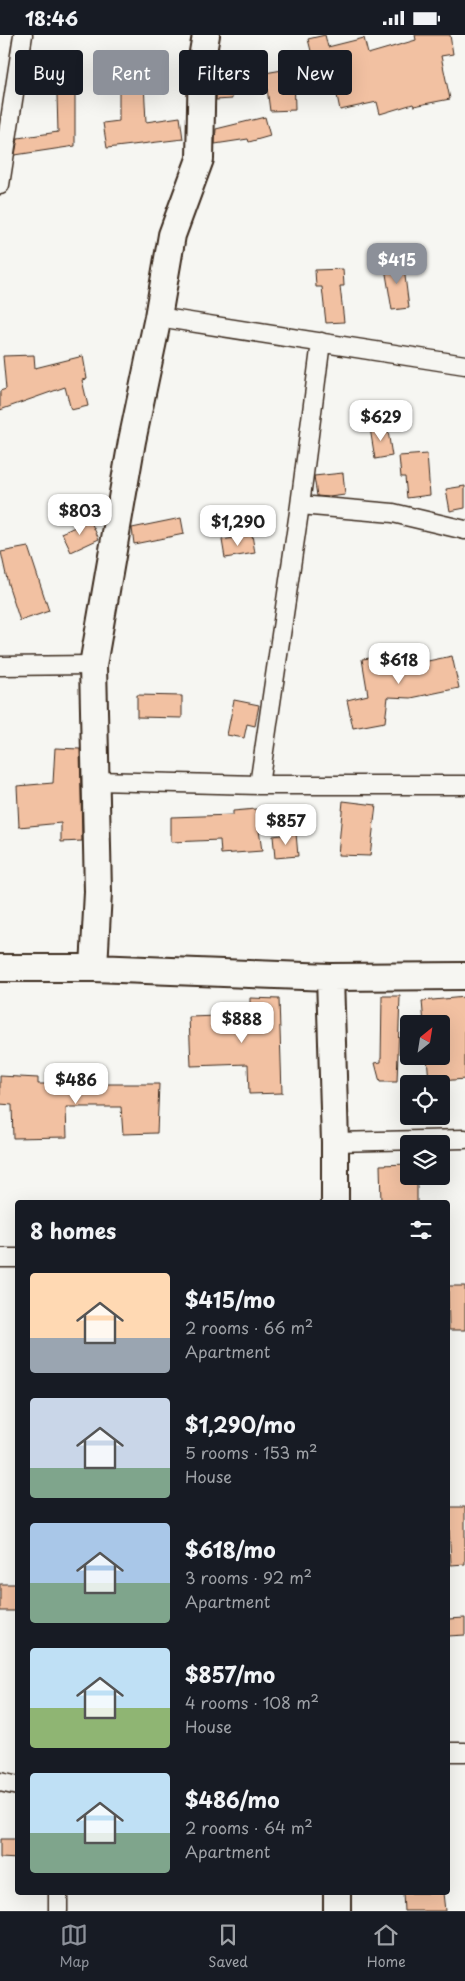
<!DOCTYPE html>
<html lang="en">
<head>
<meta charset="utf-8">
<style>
	body { margin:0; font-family:"Playpen Sans",sans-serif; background:#20242c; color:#f1f3f6; height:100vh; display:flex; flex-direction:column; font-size:19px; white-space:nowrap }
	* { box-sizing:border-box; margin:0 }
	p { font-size:16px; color:#9ea1a6 }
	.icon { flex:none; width:28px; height:28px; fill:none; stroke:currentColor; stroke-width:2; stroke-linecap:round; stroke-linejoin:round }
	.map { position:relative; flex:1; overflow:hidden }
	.panel { position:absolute; left:15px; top:1165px; width:435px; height:695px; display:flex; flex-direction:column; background:#171b24; border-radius:5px; box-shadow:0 5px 20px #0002 }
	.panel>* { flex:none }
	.banner { position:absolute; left:15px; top:15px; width:435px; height:45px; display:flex; gap:10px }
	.needle { width:32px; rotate:30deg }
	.buttons { position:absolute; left:400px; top:980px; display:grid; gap:10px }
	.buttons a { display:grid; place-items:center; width:50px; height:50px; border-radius:5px; background:#171b24; box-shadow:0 5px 20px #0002; font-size:25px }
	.price { position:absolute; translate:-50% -42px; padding:0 11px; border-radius:10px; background:#fff; color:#222; font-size:16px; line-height:32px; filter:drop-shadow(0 1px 2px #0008) }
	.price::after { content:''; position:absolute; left:50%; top:30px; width:15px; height:11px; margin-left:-8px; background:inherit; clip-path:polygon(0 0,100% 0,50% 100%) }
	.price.selected { background:#8c9099; color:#fff }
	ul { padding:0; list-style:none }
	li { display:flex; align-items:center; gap:15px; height:125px; padding:0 15px }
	li span { display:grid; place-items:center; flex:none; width:140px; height:100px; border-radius:5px; color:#555 }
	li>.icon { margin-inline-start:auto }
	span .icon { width:60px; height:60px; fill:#fffc; stroke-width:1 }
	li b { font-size:21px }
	h2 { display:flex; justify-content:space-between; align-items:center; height:60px; padding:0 15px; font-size:21px }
	.tag { padding:0 18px; border-radius:5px; background:#171b24; box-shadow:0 5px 20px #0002; font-size:18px; line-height:45px }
	.tag.selected { background:#8c9099; color:#fff }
	.status { display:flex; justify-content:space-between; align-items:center; height:35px; padding:0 25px; background:#171b24; direction:ltr }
	.status svg { height:14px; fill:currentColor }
	.tabs { display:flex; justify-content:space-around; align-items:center; height:70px; border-top:1px solid #363941; background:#171b24; font-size:14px; color:#9ea1a6 }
	.tabs a { display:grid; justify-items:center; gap:2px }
	.tabs .selected { color:#8c9099 }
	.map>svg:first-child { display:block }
	.building { fill:#f2c1a2; stroke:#3b2a1e }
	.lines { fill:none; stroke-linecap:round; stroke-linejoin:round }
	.street-casing { stroke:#3b2a1e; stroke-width:21 }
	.secondary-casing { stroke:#3b2a1e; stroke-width:30 }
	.street { stroke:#f6f6f2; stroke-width:18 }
	.secondary { stroke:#f6f6f2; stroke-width:26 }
</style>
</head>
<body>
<div class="status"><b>18:46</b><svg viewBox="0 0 49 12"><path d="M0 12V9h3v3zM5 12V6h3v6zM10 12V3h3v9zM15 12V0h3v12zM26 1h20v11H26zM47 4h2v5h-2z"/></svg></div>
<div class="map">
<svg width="465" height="1876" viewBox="0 0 465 1876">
	<rect width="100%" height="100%" fill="#f6f6f2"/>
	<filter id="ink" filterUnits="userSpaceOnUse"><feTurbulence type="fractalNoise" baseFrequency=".02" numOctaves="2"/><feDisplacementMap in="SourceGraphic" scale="10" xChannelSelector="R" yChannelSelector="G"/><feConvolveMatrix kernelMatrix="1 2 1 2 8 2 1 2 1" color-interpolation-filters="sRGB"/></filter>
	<g filter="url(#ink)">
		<path class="building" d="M325,0L328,12L364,3L368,19L416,5L415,0H450L453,19L441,21L450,64L414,71L413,69L380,79L377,67L340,75L333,41L318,44L308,4Z
			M294,33L295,75L270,76L265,38Z
			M231,46L232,64L216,65L217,47Z
			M119,48H144L146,87L180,82L183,104L107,113L103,88L119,86Z
			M57,60H75V111L15,120L18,103L58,97Z
			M265,82L270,101L249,107L248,104L215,109L216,94Z
			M403,225L409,273L392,275L384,227Z
			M343,234L344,251H340L344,287L326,288L322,252H316L315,235Z
			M34,320L35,333L83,321L87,344L82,345L88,371L71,375L65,352L0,375V356L6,354L3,321Z
			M387,390L392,421L375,424L370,393Z
			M427,419L430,460L407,463L405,442H401L399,421Z
			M343,438L345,460L329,462L317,461L314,441Z
			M465,451V473L450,476L446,454Z
			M181,483L184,499L134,509L132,493Z
			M90,485L99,504L71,517L62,498Z
			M252,500L255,518L225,523L222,505Z
			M28,512L49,576L20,586L8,549L1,517Z
			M397,620L399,632L452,621L459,653L411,663L388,662L385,687L353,693L347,665L368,660L362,624Z
			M137,660L182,661V683L137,682Z
			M234,665L259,670L255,691L247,689L244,703L227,700Z
			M55,713L80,714L82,806L61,807V788L19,792L17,751L53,748Z
			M343,766L376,770L370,821L338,820Z
			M256,774L262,816L221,819L220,805L171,807V782L233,780V776Z
			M296,798L298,821L275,823L273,801Z
			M382,961H400L397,1047H380L375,1028L381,1027Z
			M465,962V1044L429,1047L427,1021H441V989H424L422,966Z
			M250,963L279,964L282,1058L249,1059L248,1029L191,1031L189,982L250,980Z
			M0,1041L38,1043V1049H159L157,1098L123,1099L121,1072H66L67,1102L13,1103L12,1070L0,1069Z
			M409,1129V1141H417V1168H381L380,1130Z
			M448,1251H465V1295H449Z
			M448,1472H465V1529L451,1530Z
			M0,1549H18V1576H0Z
			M465,1583V1600L448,1601V1584Z
			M0,1804H18V1824L0,1823Z
			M403,1858H443L445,1876H404Z"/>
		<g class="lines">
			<g class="street-casing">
				<path id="street" d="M0,150L23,0
					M158,282L465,330
					M300,470L393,478L465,495
					M0,631L93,630
					M96,746L259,750H465
					M259,750L300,470L321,307
					M335,1107L465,1104
					M0,1223H18
					M448,1717H465
					M0,1747L18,1751
					M58,1858V1876"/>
			</g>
			<g class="secondary-casing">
				<path id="secondary" d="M0,933H94L330,942L465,941
					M94,933L98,857L93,630L132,406L158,282L172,200L200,124L202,23L206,0
					M330,942L335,1107V1168
					M337,1858V1876"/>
			</g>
			<use href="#street" class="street"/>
			<use href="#secondary" class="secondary"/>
		</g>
	</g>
</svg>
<div class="buttons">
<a><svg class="needle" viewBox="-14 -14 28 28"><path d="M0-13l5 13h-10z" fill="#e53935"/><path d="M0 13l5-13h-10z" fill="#9ea1a6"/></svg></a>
<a><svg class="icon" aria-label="locate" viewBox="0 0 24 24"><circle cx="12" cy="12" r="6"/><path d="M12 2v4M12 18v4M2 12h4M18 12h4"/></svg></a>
<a><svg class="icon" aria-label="layers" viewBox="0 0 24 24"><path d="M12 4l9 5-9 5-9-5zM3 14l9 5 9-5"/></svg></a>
</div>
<b class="price selected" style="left:397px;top:250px">$415</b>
<b class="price" style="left:381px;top:407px">$629</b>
<b class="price" style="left:80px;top:501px">$803</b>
<b class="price" style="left:238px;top:512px">$1,290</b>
<b class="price" style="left:399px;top:650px">$618</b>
<b class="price" style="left:286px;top:811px">$857</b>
<b class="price" style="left:242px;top:1009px">$888</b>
<b class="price" style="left:76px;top:1070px">$486</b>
<div class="banner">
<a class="tag">Buy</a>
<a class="tag selected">Rent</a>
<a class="tag">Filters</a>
<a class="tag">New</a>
</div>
<section class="panel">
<h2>8 homes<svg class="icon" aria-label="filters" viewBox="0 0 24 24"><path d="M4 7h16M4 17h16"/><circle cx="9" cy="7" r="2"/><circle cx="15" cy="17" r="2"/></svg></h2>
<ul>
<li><span style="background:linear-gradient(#ffd9b3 65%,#9aa5b1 0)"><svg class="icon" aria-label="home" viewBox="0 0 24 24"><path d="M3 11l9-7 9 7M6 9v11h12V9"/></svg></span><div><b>$415/mo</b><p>2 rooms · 66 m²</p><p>Apartment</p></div></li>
<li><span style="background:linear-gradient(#c9d6e8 70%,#7fa58c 0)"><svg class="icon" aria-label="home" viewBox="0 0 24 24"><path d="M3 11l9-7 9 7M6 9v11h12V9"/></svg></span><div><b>$1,290/mo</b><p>5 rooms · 153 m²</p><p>House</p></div></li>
<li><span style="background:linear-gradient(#a9c7e8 60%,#7fa58c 0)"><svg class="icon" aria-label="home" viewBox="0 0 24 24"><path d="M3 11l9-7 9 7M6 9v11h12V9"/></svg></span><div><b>$618/mo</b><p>3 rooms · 92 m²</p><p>Apartment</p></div></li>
<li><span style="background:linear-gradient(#bfe0f5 60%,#8fb573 0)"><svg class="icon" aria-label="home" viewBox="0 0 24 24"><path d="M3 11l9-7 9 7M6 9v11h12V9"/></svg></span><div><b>$857/mo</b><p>4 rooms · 108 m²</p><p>House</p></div></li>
<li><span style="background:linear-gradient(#bfe0f5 60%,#7fa58c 0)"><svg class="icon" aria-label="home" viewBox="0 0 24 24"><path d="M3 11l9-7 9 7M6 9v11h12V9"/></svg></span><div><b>$486/mo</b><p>2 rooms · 64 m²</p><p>Apartment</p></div></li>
</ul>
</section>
</div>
<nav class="tabs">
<a class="selected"><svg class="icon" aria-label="map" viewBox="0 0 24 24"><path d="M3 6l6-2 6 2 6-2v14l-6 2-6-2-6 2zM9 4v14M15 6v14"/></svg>Map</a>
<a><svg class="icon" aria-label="saved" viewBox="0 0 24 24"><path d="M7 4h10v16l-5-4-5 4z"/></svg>Saved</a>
<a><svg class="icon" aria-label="home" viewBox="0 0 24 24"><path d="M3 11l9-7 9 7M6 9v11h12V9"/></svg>Home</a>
</nav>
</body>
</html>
